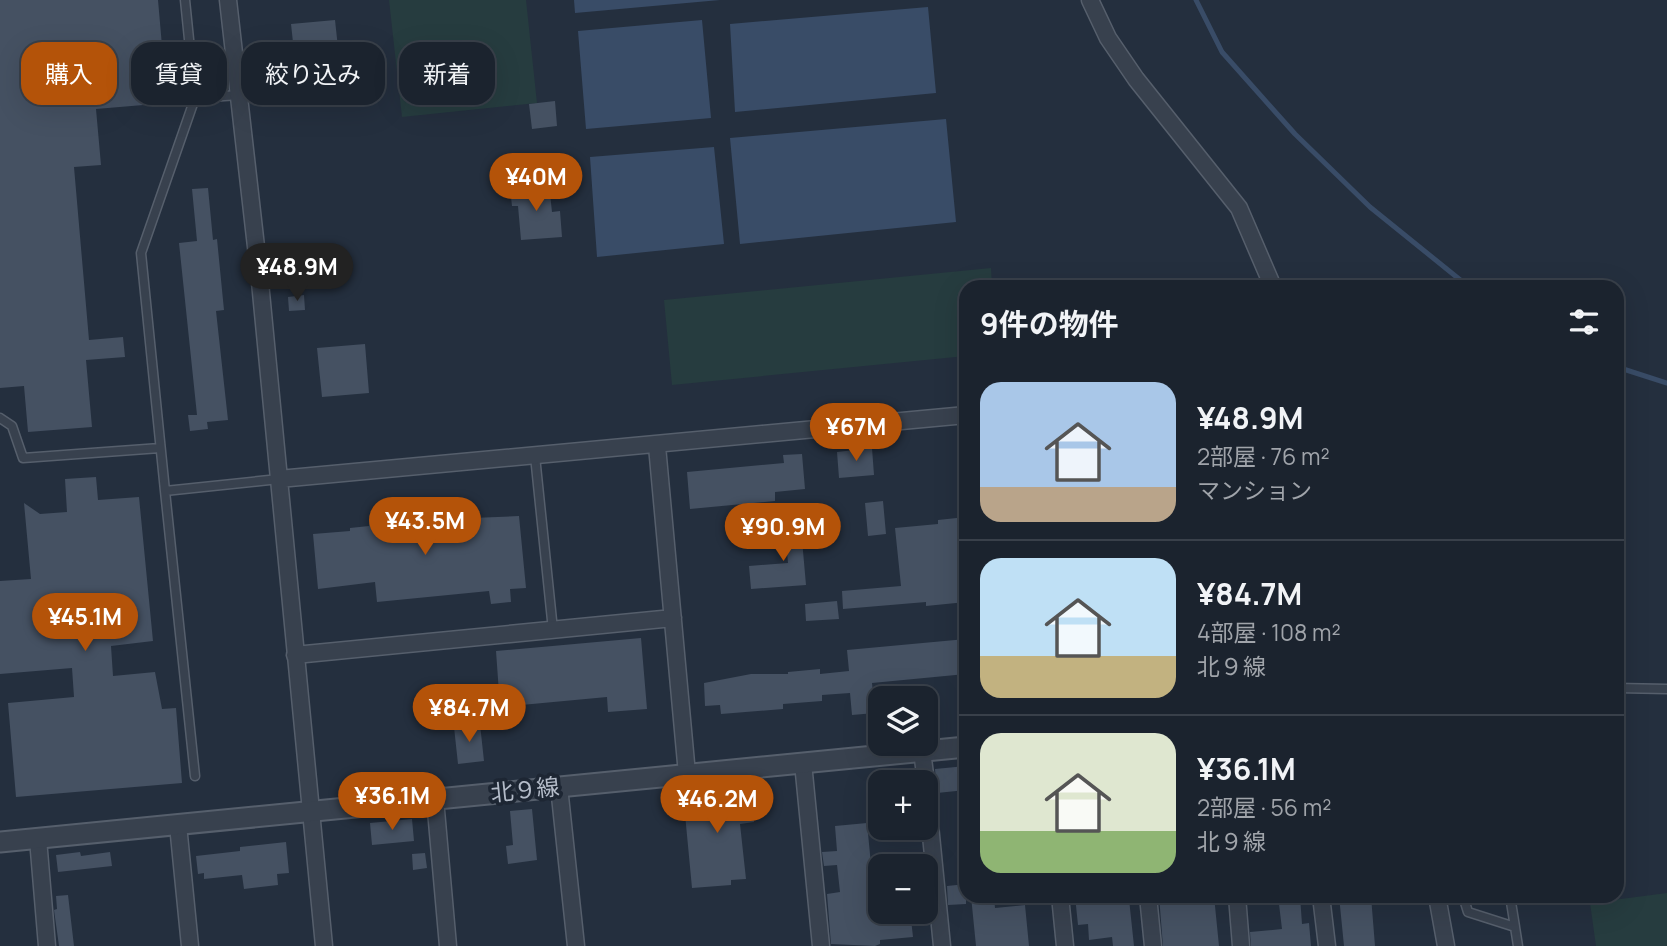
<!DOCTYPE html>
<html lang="ja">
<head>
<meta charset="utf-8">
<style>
	body { margin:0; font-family:Manrope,"Noto Sans JP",sans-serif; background:#282f3a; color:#f1f3f6; height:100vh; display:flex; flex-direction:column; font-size:26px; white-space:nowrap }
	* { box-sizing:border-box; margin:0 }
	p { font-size:23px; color:#a0a4aa }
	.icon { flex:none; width:38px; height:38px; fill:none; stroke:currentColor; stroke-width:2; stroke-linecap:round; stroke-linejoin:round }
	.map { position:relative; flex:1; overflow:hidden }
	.side { position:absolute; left:959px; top:280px; width:665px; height:623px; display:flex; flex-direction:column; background:#1b232e; border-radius:21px; box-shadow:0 7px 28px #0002,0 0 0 2px #39404a }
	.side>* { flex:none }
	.guide { position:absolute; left:21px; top:42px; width:665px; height:63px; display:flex; gap:14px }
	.controls { position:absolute; left:868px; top:686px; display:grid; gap:14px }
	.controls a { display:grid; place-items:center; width:70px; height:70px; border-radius:14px; background:#1b232e; box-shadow:0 7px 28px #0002,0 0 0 2px #39404a; font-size:35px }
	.price { position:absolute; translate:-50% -60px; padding:0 16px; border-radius:24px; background:#b45309; color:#fff; font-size:23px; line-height:46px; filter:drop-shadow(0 2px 4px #0008) }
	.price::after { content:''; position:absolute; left:50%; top:42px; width:21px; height:16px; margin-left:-10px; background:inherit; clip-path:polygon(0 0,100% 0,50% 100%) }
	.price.current { background:#222; color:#fff }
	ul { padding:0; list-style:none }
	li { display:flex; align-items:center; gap:21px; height:175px; padding:0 21px }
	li+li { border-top:2px solid #39404a }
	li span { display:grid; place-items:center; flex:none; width:196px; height:140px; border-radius:21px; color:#555 }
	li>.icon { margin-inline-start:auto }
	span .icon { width:84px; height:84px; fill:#fffc; stroke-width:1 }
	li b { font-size:30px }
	h2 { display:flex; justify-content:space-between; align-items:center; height:84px; padding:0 21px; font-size:30px }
	.chip { padding:0 24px; border-radius:21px; background:#1b232e; box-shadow:0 7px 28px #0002,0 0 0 2px #39404a; font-size:24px; line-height:63px }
	.chip.current { background:#b45309; color:#fff }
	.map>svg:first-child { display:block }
	.green { fill:#263c3f }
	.water { fill:#394c67 }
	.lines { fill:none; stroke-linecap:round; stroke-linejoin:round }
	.stream { stroke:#394c67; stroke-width:5 }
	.building { fill:#455162 }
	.service-casing { stroke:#565f6c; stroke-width:11 }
	.minor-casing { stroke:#565f6c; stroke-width:19 }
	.tertiary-casing { stroke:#565f6c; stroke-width:23 }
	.service { stroke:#38414e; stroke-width:8 }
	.minor { stroke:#38414e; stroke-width:16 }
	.tertiary { stroke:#38414e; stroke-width:19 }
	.labels { text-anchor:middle; stroke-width:7; stroke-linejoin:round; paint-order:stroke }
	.street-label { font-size:23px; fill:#b4bcc9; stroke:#1d2633 }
</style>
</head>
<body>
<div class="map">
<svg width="1667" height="946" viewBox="0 0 1667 946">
	<rect width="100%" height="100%" fill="#242f3e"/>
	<path class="green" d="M389,0H526L537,103L402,117Z
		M991,268L992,287H966V356L672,385L664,300Z
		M1667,893V946H1596L1590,903Z"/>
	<path class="water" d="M574,0H720L575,13Z
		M928,7L936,93L735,112L730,24Z
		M702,20L711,118L586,129L578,31Z
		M946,119L956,222L740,244L730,138Z
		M714,147L724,244L597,257L590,157Z"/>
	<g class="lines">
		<path class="stream" d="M1196,0L1222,52L1295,134L1370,207L1469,287
			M1617,367L1667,383"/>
	</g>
	<path class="building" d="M0,0H158L167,103L96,109L101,165L74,167L89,340L123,337L125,357L86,360L92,427L28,432L24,386L0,388Z
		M335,20L340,66L296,70L291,24Z
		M555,101L557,126L532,129L529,104Z
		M549,184L552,212L560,211L562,237L521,240L518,206H512L510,188Z
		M208,188L213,240L217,239L224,310L216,311L228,420L207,422L208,429L190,431L188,415H197L179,243L197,241L192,189Z
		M304,295L305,310L289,311L288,297Z
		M365,344L369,393L322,397L317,348Z
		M872,448L874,475L839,478L837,452Z
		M802,454L805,489L775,492V501L690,509L687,472L784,463L783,455Z
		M96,477L98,500L139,497L153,641L111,646L113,676L155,672L162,709L176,708L182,783L16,797L8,703L74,697L72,668L0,674V581L31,579L24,503L40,514L67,512L65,479Z
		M883,501L886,534L868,536L865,503Z
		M447,514V519L519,516L526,588L510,589L511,602L491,604L489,591L377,602L375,582L318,589L313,534L350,531V528L369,526V521Z
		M800,517L806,585L751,589L749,566L788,563L784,519Z
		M966,517V602L926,606V602L843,609L842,591L901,586L895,528L938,524V520Z
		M837,601L839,619L806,621L805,604Z
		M641,638L647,709L608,712L607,697L500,707L496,651Z
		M966,639V674L872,683L875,713L852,715L850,693L822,695V701L783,704V709L721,714L720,705L705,706L704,683L751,674H788V672L820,669V674L849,671L847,650Z
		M480,724L484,761L458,764L454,727Z
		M966,766V790L937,793L935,769Z
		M750,786L754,822L740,824L746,879L731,880V885L692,888L683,793Z
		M532,809L537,860L508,864L506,846L513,845L510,811Z
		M412,819L414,841L372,845L370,823Z
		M867,823L872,875L880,874V922L911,919L913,937L880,940V944L875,946L831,944L827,894L840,892L837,865L824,866L822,852L837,851L835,826Z
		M286,842L289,873L277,874L278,885L244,889L242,875L204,879V873L198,874L196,856L240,851V847Z
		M80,852L81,856L110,852L112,866L58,872L56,855Z
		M425,853L427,868L413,870L412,854Z
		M966,884V904L948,905L947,886Z
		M68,895L74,946H59L54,910L57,909L56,896Z
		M971,896H994L995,908L1025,905L1029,946H976Z
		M1075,896H1095V902L1129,899L1134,946H1113L1112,937L1089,940L1088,924L1078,925Z
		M1159,896H1214L1219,946H1163Z
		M1278,896H1300L1302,924L1309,923L1311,946H1251L1250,932L1282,929Z
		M1339,896H1371L1375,946H1344Z"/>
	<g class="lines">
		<g class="service-casing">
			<path id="service" d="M185,0L195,98L239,95
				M195,98L141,253L165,491L279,479
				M0,418L12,426L23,458L160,448
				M535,456L553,630
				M165,491L195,776
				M1617,688L1667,689
				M1463,896L1468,912L1515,927L1510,896
				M1515,927L1518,946"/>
		</g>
		<g class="minor-casing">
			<path id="minor" d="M228,0L260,282L324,946
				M1090,0L1108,38L1136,79L1239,208L1273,287
				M657,446L687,774
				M279,479L966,415
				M295,655L673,618
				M922,751L926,782
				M803,763L821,946
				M926,785L942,946
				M559,787L576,946
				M435,799L448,946
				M178,825L190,946
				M38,839L47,946
				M1060,896L1065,946
				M1148,896L1153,946
				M1237,896L1241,946
				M1321,896L1327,946
				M1437,896L1446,946"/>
		</g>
		<g class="tertiary-casing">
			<path id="tertiary" d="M0,842L966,747"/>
		</g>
		<use href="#service" class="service"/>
		<use href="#minor" class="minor"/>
		<use href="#tertiary" class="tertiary"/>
	</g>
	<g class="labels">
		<g class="street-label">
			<text transform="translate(525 790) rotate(-6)" y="8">北９線</text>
		</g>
	</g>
</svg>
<div class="controls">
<a><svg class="icon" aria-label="layers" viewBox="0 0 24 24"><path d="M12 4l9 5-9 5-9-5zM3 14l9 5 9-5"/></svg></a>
<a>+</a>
<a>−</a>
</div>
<b class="price" style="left:536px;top:213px">¥40M</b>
<b class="price current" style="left:297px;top:303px">¥48.9M</b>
<b class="price" style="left:856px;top:463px">¥67M</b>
<b class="price" style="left:425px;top:557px">¥43.5M</b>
<b class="price" style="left:783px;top:563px">¥90.9M</b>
<b class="price" style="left:85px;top:653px">¥45.1M</b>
<b class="price" style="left:469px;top:744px">¥84.7M</b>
<b class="price" style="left:392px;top:832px">¥36.1M</b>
<b class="price" style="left:717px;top:835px">¥46.2M</b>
<div class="guide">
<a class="chip current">購入</a>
<a class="chip">賃貸</a>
<a class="chip">絞り込み</a>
<a class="chip">新着</a>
</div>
<section class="side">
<h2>9件の物件<svg class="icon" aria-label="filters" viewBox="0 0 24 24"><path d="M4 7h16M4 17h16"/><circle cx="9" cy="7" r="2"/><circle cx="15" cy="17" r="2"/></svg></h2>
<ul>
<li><span style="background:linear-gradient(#a9c7e8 75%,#b9a48a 0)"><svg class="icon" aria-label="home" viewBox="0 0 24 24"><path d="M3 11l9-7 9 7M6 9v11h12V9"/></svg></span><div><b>¥48.9M</b><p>2部屋 · 76 m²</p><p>マンション</p></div></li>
<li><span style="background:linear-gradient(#bfe0f5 70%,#c2b280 0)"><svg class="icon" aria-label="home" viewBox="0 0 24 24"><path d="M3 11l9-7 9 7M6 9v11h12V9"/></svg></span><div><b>¥84.7M</b><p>4部屋 · 108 m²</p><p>北９線</p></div></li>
<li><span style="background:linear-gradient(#dfe7d0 70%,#8fb573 0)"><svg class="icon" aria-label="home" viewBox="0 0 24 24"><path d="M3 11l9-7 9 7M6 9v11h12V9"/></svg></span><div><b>¥36.1M</b><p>2部屋 · 56 m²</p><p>北９線</p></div></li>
</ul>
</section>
</div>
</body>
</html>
